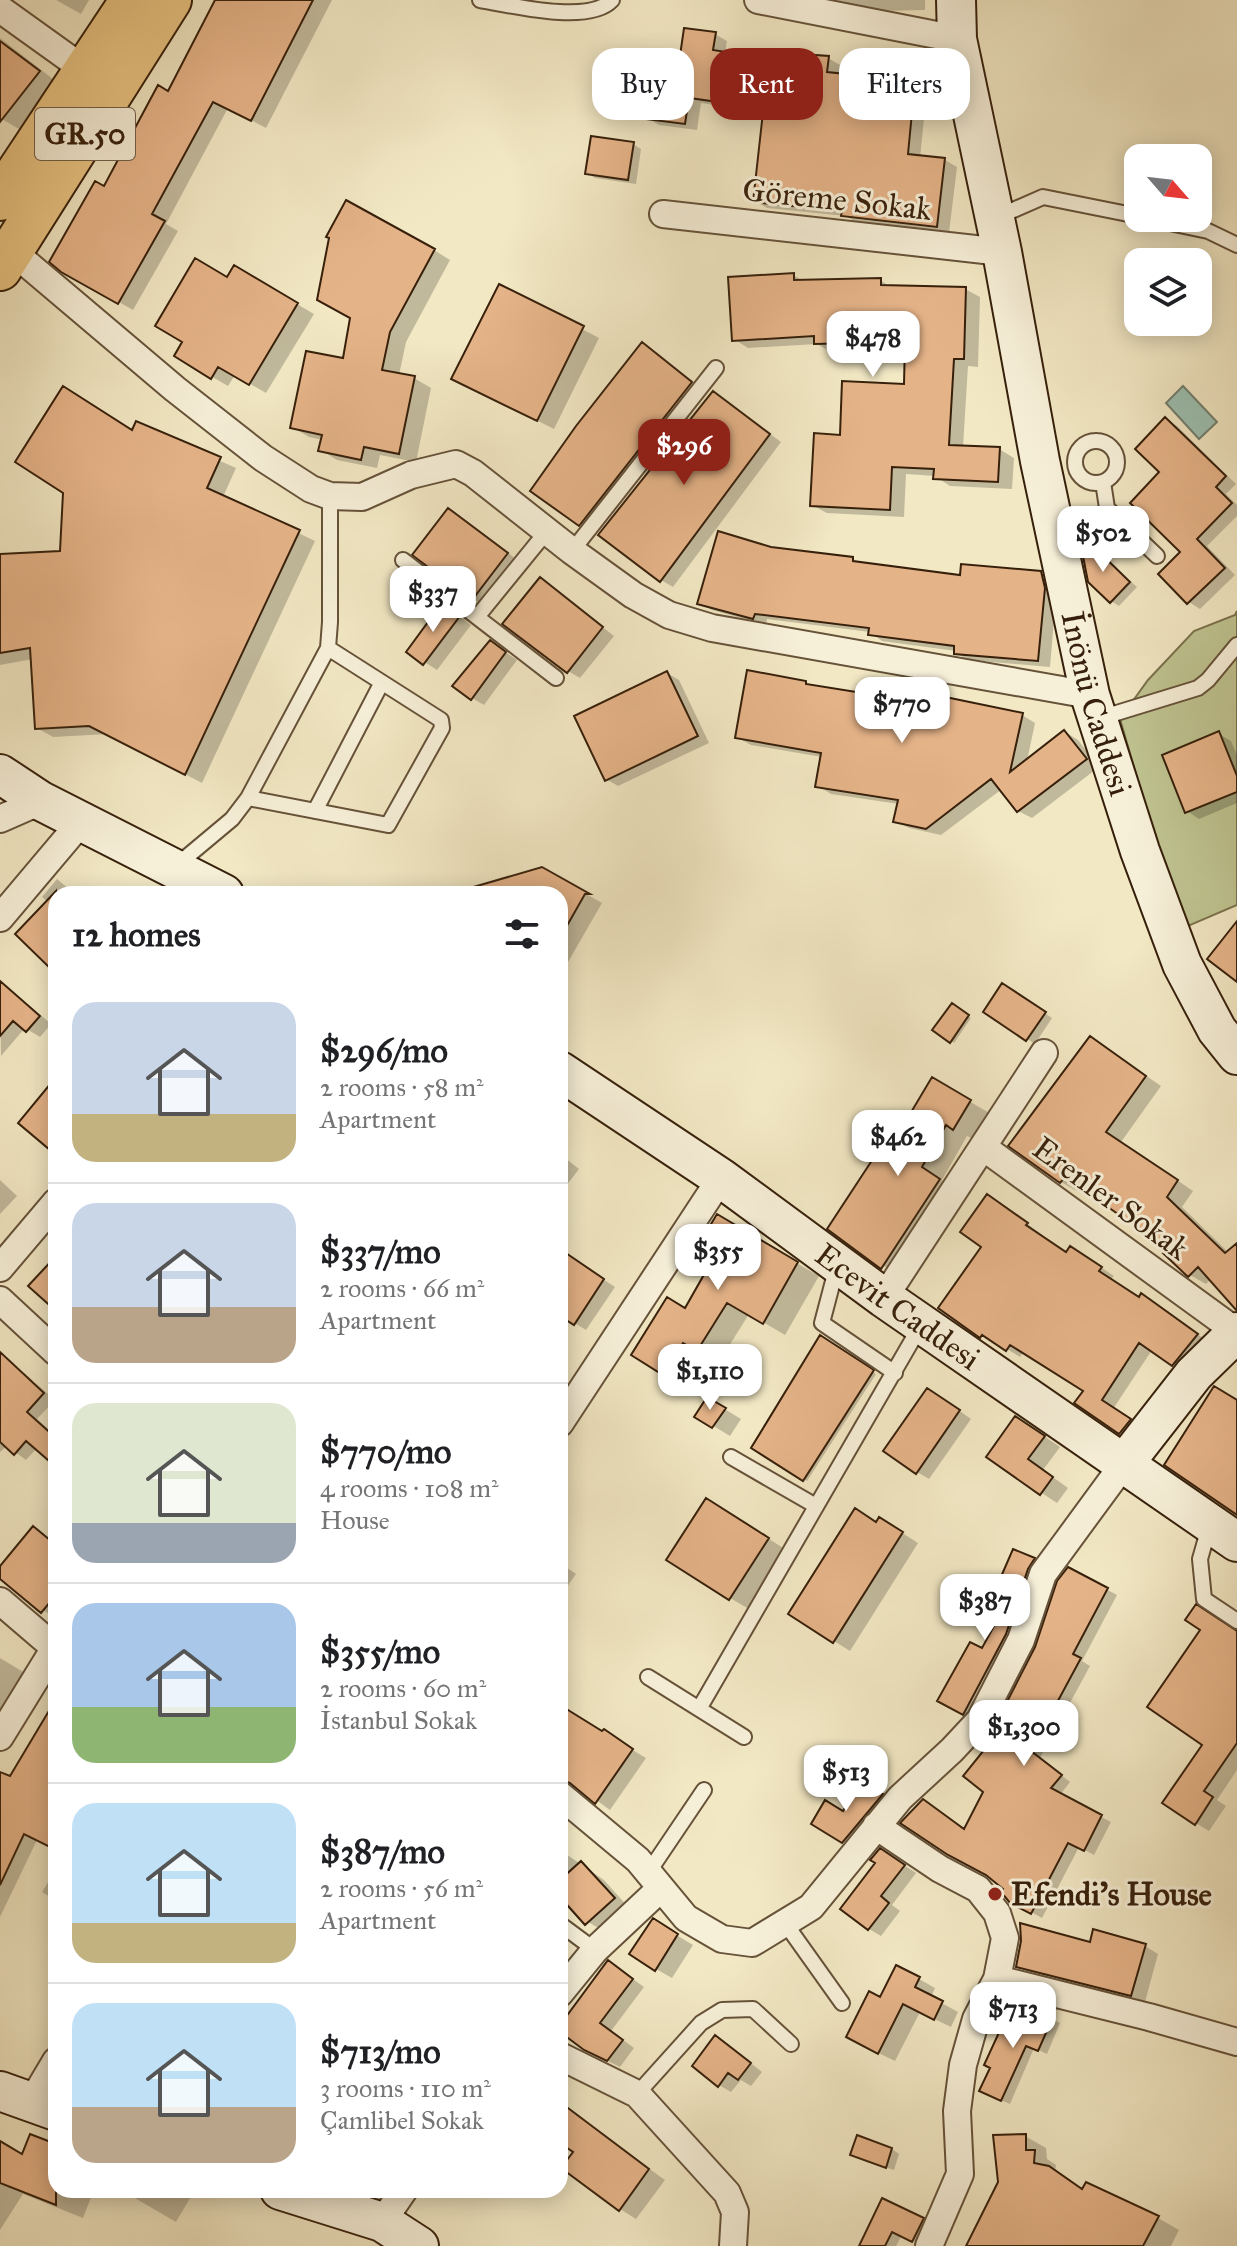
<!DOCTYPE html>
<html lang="en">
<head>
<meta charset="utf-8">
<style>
	body { margin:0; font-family:"IM FELL Great Primer",serif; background:#f2f2f2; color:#202124; height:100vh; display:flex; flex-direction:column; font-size:30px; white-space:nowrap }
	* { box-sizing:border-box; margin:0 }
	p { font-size:26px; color:#757577 }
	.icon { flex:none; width:44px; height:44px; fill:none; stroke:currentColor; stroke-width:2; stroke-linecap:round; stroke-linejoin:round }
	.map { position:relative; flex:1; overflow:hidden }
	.sheet { position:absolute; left:48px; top:886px; width:520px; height:1312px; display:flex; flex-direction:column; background:#fff; border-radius:24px; box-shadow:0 4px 20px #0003 }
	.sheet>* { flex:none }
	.guide { position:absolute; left:592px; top:48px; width:524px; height:72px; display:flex; gap:16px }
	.needle { width:52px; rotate:118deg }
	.buttons { position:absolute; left:1124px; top:144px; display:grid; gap:16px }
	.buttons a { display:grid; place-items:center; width:88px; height:88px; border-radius:16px; background:#fff; box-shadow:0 4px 20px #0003; font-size:40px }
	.price { position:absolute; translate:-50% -68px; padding:0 18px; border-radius:16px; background:#fff; color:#222; font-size:26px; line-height:52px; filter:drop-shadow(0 2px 4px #0008) }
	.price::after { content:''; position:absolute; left:50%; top:48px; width:24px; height:18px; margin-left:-12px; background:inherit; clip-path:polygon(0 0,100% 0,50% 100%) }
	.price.on { background:#8f2418; color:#fff }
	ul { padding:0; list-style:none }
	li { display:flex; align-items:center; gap:24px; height:200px; padding:0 24px }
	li+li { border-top:2px solid #e0e0e0 }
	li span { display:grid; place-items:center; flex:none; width:224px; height:160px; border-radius:24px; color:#555 }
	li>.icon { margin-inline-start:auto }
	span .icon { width:96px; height:96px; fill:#fffc; stroke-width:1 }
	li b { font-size:34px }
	h2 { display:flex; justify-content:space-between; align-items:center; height:96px; padding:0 24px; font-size:34px }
	.pill { padding:0 28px; border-radius:24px; background:#fff; box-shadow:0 4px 20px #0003; font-size:28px; line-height:72px }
	.pill.on { background:#8f2418; color:#fff }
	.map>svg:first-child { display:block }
	.green { fill:#bfc491; stroke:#7b724e; stroke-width:2 }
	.water { fill:#9cc0b1; stroke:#74806f; stroke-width:2 }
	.shadow { fill:#0003 }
	.building { fill:#e5b388; stroke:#37200b; stroke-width:2 }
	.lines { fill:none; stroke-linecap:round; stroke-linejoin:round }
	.lane-casing { stroke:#665239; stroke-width:18 }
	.street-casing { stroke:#665239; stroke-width:30 }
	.secondary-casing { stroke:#37200b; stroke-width:42 }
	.primary-casing { stroke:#37200b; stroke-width:46 }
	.lane { stroke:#f7f0d9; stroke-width:14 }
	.street { stroke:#f7f0d9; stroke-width:26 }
	.secondary { stroke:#f7f0d9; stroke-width:38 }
	.primary { stroke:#e9c482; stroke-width:42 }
	.poi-dot { fill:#8f2418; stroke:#f7f0d9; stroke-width:3 }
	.labels { text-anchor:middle; stroke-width:6; stroke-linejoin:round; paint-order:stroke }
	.shield { fill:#f7f0d9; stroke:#715e49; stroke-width:2 }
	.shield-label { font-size:30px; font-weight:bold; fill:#37200b }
	.street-label { font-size:32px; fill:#37200b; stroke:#f7f0d9 }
	.poi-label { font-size:32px; font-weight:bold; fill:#37200b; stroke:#f7f0d9; text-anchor:start }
</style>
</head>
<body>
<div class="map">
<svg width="1237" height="2246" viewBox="0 0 1237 2246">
	<rect width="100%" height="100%" fill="#f2e8c4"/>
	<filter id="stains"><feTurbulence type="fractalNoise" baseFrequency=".0025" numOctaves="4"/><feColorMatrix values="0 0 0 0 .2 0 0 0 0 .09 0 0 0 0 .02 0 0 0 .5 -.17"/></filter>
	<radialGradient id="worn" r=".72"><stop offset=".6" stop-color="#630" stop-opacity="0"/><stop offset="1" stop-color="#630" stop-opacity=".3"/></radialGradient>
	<path class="green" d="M1237,611V905L1181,929L1120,719L1148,680L1194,631L1235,615Z"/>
	<path class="water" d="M1183,386L1217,422L1199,439L1166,403Z"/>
	<path class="shadow" d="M56,0H89L81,14Z
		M217,0H332L266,128L228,108L166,224L178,231L133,310L62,270L104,189L169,94Z
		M826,0H925V10L881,11Z
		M715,34L727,41L725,54L759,59L828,58L840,65L839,75L915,83L927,90L920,158L945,160L957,167L949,233L856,222L846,216L767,208L755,201L765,116L756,111L701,103L697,130L659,125L647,118L677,93Z
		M0,38L62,86L26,133L0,118Z
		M633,144L641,149L636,184L595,178L587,173Z
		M434,250L450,260L406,342L399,375L414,378L431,388L416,462L380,455L377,468L337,460L321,450L323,440L309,437L292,427Z
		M235,268L314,314L266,393L235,375L228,386L176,356Z
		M793,275L805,282L880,280L892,288L965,289L980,297L978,367L968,366L963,447L999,449L1014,458L1012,489L950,486L935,476L906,474L904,517L827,513L812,505L841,437L906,386L907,350L831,352L817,344L748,348L734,339Z
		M500,286L599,338L554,429L470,387Z
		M642,345L703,390L592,531L580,524Z
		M714,393L781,442L673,587L661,580Z
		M1166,420L1177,426L1236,484L1226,494L1237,505V516L1207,546L1235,575L1200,609L1189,602L1183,552L1162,472Z
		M137,424L236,468L223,497L315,541L202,783L108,734L53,737L37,728L33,659L0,665V556L62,553Z
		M460,518L519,561L485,606L473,599Z
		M1090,545L1137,587L1119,606L1111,601Z
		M771,549L853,559L862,564L962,578L1040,573L1053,580L1056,596L1050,667L968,660L956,653V651L882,641L870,632L767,619L766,625L712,610L700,603Z
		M540,579L614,636L580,678L568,671Z
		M455,613L471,625L437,670L409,652Z
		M490,642L517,660L484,705L472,698Z
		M667,673L679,680L709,743L618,786L606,779Z
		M806,683L814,688L920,704L1022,715L1035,723L1027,761L1065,732L1078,740L1099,767L1032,818L1018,811L1002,789L941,835L909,828L895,821L899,804L831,794L818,786L822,757L751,745L737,737Z
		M1219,734L1231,741L1237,755V803L1199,819L1187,811Z
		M542,869L602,903L564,969L560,966V894H458Z
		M57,879L75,894L78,891L84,894H56V968L48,902L42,897Z
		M0,980L51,1024L40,1037L25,1028L1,1056Z
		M1010,990L1052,1018L1035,1044L985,1011Z
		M952,1005L971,1018L954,1043L935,1029Z
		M1106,1048L1161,1086L1121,1142L1193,1191L1182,1207L1229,1253L1237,1254V1303L1211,1279L1206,1284L1190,1275L1171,1248L1081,1186L1077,1191L1061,1182Z
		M933,1080L991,1114L975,1140L967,1136L942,1180L960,1192L903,1279L830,1228L892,1149Z
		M560,1154L579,1169L560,1194Z
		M0,1180L17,1196L0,1214Z
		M1001,1204L1067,1254L1084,1256L1114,1276L1110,1280L1140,1299L1154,1303L1210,1343L1186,1372L1152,1350L1113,1409L1142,1428L1133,1440L1120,1432L1085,1390L1024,1351L1020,1357L996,1342L994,1344L941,1308L984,1247Z
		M717,1217L819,1276L785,1335L749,1314L719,1362L705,1354L685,1386L664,1374L709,1270Z
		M560,1251L615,1287L586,1330L560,1314Z
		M821,1338L876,1374L807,1481L754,1447Z
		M0,1352L55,1400L37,1419L56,1436V1464L37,1448L26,1460L7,1446L0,1452Z
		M940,1397L971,1419L929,1479L917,1472Z
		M708,1399L741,1419L730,1436L697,1416Z
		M1032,1428L1060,1447L1043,1470L1068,1488L1057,1503L988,1457Z
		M730,1514L791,1553L754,1612L730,1598Z
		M877,1524L896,1529L918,1543L850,1651L834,1641Z
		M33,1529L51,1540L56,1536L54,1618L0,1576V1569Z
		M1014,1551L1047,1568L977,1721L940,1701L983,1651L1018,1586Z
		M560,1563L576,1574L560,1597Z
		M1069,1569L1117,1595L1082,1661L1090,1666L1040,1758L1070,1782L1060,1795L1111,1822L1094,1855L1079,1847L1042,1918L1011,1901L1005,1889L966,1831L986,1792L1000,1733Z
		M1237,1632V1770L1217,1800L1226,1806L1209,1831L1196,1823L1204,1745Z
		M0,1658L25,1673L0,1713Z
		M56,1702V1849L37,1840L0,1917V1780L10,1779Z
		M560,1707L646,1758L610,1810L577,1786L567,1788L560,1784Z
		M862,1784L889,1800L851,1846L813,1824L844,1814Z
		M560,1850L604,1880L630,1909L600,1929L583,1919L560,1894Z
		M893,1858L916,1873L892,1905L900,1911L881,1936L869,1929L878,1862Z
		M56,1869V1901L42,1892Z
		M653,1921L693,1945L672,1978L656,1969Z
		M1145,1946L1158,1954L1145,2002L1031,1973L1018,1966Z
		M620,1970L644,1987L611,2031L634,2048L620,2067L598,2056L560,2030Z
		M919,1979L935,1988L931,1997L958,2012L951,2027L920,2012L895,2061L864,2046L881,2000Z
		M1026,2007L1060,2023L1047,2054L1034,2048L1010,2104L989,2095Z
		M728,2045L762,2072L751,2086L741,2080L731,2092L719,2085Z
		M560,2104L665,2180L636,2219L620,2209L576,2152L560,2140Z
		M1025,2136L1046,2148L1047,2159L1056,2165L1055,2172L1084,2190L1158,2218L1179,2230L1171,2246H969Z
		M0,2143L23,2157L56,2146V2190H94L83,2218L23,2194L0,2230Z
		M892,2149L899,2154L894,2170L860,2159Z
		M121,2190H189L193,2193L176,2222Z
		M344,2190H411L398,2207Z
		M883,2201L932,2225L922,2246L902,2235L896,2246H861Z"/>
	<path class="building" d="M215,0H313L251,121L213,102L152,214L165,221L118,304L61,272L49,262L95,181L104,186L158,85L168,91Z
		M684,28L716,32L713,50L757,57L758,51L829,56L827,72L915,81L908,154L945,158L937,227L841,216L842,211L753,202L763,112H753L754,107L689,98L685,124L645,119L649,87L675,90Z
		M0,41L40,71L0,122Z
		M591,136L634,142L628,180L585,174Z
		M346,200L435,249L390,332L382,370L415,376L399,454L364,447L361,460L318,451L322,435L290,428L306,351L343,358L350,318L317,300L329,238L326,237Z
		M195,258L227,277L234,265L298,303L249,385L218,367L211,379L174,356L182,342L155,326Z
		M794,273V280L881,278V285L966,287L964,359H954L949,445L1000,447L998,482L933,479L934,469L892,467L890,510L810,506L814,433L840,435L842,381L904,384L905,342L814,344V336L732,341L728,277Z
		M499,284L584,326L537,421L451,379Z
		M642,342L692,382L579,526L530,491L576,426Z
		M63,386L132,430L136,421L221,457L207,488L300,530L185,775L89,726L35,729L30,648L0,653V554L60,551L63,493L15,462Z
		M713,391L770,434L660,582L598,535Z
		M1165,417L1226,476L1216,487L1232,503L1197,539L1225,568L1187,604L1158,574L1180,552L1130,503L1159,472L1135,449Z
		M448,508L508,553L472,600L412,555Z
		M718,531L771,547L853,557V561L960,575L961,564L1041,571L1045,588L1038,661L954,654V646L868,635L869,628L755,614L753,619L697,604Z
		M1090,543L1130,582L1110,603L1088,582L1082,551Z
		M540,577L603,627L567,673L502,624Z
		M442,603L460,616L423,665L406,652Z
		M490,640L506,652L471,700L452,686Z
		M747,670L806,681V684L919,702L921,692L1023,713L1010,772L1064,730L1087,759L1017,812L991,779L926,829L893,822L898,800L815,787L821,753L735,738Z
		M667,671L698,736L605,781L574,716Z
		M1219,731L1237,776V792L1185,813L1162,755Z
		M542,867L590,894H585L560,938V894H471L470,888Z
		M56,891V974L15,934Z
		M1237,921V982L1207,959Z
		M0,981L40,1016L26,1032L13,1021L0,1036Z
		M1002,983L1046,1012L1026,1041L983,1012Z
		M952,1003L969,1015L950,1043L932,1030Z
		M1090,1036L1146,1076L1106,1132L1178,1180L1167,1197L1225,1253L1237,1243V1311L1198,1267L1188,1277L1163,1253L1168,1249L1065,1177L1060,1183L1008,1146Z
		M56,1077V1155L18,1123Z
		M932,1077L971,1100L953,1130L946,1125L922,1167L940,1179L881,1269L827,1229L884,1142L891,1146Z
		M987,1194L1028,1223L1026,1225L1066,1252L1070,1246L1102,1267L1099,1271L1139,1297L1141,1293L1198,1334L1172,1366L1139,1343L1102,1400L1131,1419L1119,1434L1074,1403L1083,1391L1010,1345L1006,1351L982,1335L980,1338L938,1308L981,1247L960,1232Z
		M717,1214L798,1262L763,1324L727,1303L697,1351L683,1343L663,1375L631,1355L667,1297L685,1308L706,1271L689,1261Z
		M560,1249L604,1279L574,1325L560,1316Z
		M56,1256V1311L28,1286Z
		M820,1335L874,1370L803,1481L751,1448Z
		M0,1352L44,1393L27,1412L56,1438V1467L26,1441L14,1455L0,1442Z
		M1214,1386L1237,1400V1515L1164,1465Z
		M927,1388L960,1410L916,1474L883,1451Z
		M707,1397L726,1408L712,1428L694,1417Z
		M1015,1416L1045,1436L1028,1459L1053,1477L1040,1495L986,1457Z
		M706,1498L769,1538L729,1600L666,1560Z
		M855,1508L876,1522L879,1517L903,1532L833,1643L788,1614Z
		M33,1526L56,1545V1595L41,1613L0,1579V1566Z
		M1013,1549L1035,1558L1028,1569L1006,1634L963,1715L937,1701L970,1642L982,1648L1016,1586L1000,1579Z
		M1068,1567L1108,1588L1073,1654L1081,1658L1031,1751L1062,1775L1051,1788L1102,1815L1084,1851L1068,1843L1031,1914L1010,1903L1001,1892L1003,1889L986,1875L948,1855L900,1823L923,1799L964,1829L983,1792L963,1776L997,1734L992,1731L1035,1647L1057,1581Z
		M1196,1604L1237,1631V1743L1204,1791L1213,1797L1195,1825L1162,1803L1202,1745L1147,1707L1200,1630L1185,1620Z
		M56,1699V1850L24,1834L0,1885V1772L10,1776Z
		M560,1705L602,1731L604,1729L633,1749L595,1804L570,1783L560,1779Z
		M861,1781L883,1794L842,1843L811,1824L825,1800L843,1811Z
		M880,1848L905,1865L881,1896L889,1903L868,1930L840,1909L875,1863L870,1860Z
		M581,1861L615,1898L585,1925L560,1897V1880Z
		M653,1918L678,1934L655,1971L629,1954Z
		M1020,1923L1090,1942L1093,1929L1146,1944L1131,1996L1016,1967L1021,1941Z
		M608,1960L633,1979L600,2023L623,2040L607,2061L584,2050L560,2032V2025Z
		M896,1965L920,1977L915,1987L943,2001L934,2020L903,2004L878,2054L846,2037L869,1991L880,1997Z
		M1025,2004L1053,2017L1038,2051L1026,2046L1001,2101L979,2091L990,2068L984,2065L1002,2026L1014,2031Z
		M715,2035L751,2063L738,2080L728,2073L718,2087L692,2066Z
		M560,2102L649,2169L619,2211L561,2168L573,2152L560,2143Z
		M30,2134L56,2144V2205L0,2183V2141L22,2154Z
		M1026,2134V2150H1035L1034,2163L1049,2166L1082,2189L1086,2182L1159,2216L1143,2246H966L998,2182L993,2135Z
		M857,2135L892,2148L886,2168L850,2155Z
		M882,2198L924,2218L912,2242L892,2232L885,2246H859Z"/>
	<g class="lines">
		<g class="lane-casing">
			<path id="lane" d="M480,0C510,5 589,25 612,0
				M995,218L1043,197L1138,216
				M1146,218L1208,231L1237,245
				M1075 462a21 21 0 1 1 42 0a21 21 0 1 1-42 0Z
				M1103,482L1107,508L1157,556
				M572,551L716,368
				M403,560L556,678
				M477,617L547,531
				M1097,719L1198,688L1208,680L1237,645
				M248,798L388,825L442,728L441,720L328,648
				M315,811L381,684
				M177,865L232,819L248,798L328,648L330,622V496
				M837,1266L822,1323L895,1373
				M731,1457L816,1506
				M1210,1524L1200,1559L1204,1599L1237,1621
				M648,1677L744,1737
				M699,1709L921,1325
				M648,1873L704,1790
				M785,1923L842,2003
				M560,1924L595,1950
				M637,2094L701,2023L722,2010L753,2009L791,2044"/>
		</g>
		<g class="street-casing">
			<path id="street" d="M758,0L957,39
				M0,9L85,70
				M663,214L1002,252
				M12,251L175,389L263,458L311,489L330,496L362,497L411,475L456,464L473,473L572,551L633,595L669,615L712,628L1090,695
				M0,819L41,801
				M0,918L81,822
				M983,1147L1237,1332
				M0,1268L56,1202
				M884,1298L1044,1053
				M0,1300L56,1352
				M560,1423L721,1178
				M0,1601L55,1648
				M0,1737L56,1646
				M560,1795L638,1860L686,1918L722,1939L752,1943L811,1907L900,1798L952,1750L980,1720L1021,1640L1043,1574L1123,1465
				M876,1826L940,1869L978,1889L997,1913L1005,1938L997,1979L976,2019L963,2065L957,2111L960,2174L929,2246
				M997,1979L1149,2017L1237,2042
				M560,1993L595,1950L660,1889
				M560,2056L637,2094L727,2193L735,2212L733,2246
				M31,2103L56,2061
				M382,2222L404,2190"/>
		</g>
		<g class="secondary-casing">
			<g id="secondary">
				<path id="s1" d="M956,0L957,39L1002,252L1040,461L1090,695L1140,851L1182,964L1217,1030L1237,1055"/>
				<path d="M0,774L41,801L224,894"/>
				<path id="s2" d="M560,1071L721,1178L884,1298L1237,1542"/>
				<path d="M1123,1465L1194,1374L1237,1332"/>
				<path d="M0,2091L56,2111"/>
				<path d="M280,2190L382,2222L419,2246"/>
			</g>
		</g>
		<g class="primary-casing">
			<path id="primary" d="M0,199L132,0
				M0,269L170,0"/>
		</g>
		<use href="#lane" class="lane"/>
		<use href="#street" class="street"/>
		<use href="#secondary" class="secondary"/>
		<use href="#primary" class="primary"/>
	</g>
	<circle class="poi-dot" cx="995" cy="1894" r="8"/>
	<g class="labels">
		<rect class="shield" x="35" y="108" width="100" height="52" rx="6"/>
		<g class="shield-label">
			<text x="85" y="144">GR.50</text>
		</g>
		<g class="street-label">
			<text transform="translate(837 199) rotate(6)" y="11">Göreme Sokak</text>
			<text dy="11" stroke="none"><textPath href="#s1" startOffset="718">İnönü Caddesi</textPath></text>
			<text transform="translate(1111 1198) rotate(36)" y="11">Erenler Sokak</text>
			<text dy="11" stroke="none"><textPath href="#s2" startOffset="412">Ecevit Caddesi</textPath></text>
		</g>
		<g class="poi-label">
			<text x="1011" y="1905">Efendi's House</text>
		</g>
	</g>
	<rect width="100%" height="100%" filter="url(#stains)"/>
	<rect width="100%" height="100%" fill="url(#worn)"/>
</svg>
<div class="buttons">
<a><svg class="needle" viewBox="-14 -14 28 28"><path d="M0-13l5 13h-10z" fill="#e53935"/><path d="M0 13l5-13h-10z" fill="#757577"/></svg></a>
<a><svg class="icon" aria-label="layers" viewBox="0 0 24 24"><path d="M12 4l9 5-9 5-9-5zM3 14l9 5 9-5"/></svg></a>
</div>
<b class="price" style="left:873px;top:379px">$478</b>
<b class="price on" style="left:684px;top:487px">$296</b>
<b class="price" style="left:1103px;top:574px">$502</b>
<b class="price" style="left:433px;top:634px">$337</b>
<b class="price" style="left:902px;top:745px">$770</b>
<b class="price" style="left:898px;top:1178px">$462</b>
<b class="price" style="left:718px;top:1292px">$355</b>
<b class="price" style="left:710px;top:1412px">$1,110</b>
<b class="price" style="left:985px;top:1642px">$387</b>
<b class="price" style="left:1024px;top:1768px">$1,300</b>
<b class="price" style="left:846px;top:1813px">$513</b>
<b class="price" style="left:1013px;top:2050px">$713</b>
<div class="guide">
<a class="pill">Buy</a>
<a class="pill on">Rent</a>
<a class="pill">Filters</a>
</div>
<section class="sheet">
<h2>12 homes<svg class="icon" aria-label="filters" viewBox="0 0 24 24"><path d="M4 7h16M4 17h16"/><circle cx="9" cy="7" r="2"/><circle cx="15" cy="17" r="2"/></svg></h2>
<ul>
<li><span style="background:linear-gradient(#c9d6e8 70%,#c2b280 0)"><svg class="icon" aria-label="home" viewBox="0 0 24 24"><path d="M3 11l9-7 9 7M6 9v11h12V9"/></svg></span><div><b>$296/mo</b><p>2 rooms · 58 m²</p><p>Apartment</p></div></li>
<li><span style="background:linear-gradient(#c9d6e8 65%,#b9a48a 0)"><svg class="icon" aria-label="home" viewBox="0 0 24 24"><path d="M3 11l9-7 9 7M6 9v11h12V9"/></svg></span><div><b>$337/mo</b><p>2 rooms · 66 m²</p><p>Apartment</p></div></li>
<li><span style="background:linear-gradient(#dfe7d0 75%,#9aa5b1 0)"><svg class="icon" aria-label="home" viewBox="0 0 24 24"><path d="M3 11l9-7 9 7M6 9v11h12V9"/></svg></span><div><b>$770/mo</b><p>4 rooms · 108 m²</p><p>House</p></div></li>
<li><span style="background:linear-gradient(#a9c7e8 65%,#8fb573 0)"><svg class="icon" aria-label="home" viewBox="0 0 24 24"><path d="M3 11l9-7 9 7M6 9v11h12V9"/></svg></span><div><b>$355/mo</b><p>2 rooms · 60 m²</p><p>İstanbul Sokak</p></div></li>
<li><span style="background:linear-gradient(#bfe0f5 75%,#c2b280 0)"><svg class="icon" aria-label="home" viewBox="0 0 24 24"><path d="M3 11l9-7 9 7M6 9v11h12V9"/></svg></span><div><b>$387/mo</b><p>2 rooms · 56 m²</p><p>Apartment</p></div></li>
<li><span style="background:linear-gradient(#bfe0f5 65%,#b9a48a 0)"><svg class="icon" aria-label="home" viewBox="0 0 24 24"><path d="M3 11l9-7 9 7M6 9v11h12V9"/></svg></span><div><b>$713/mo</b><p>3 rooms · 110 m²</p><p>Çamlibel Sokak</p></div></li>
</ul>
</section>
</div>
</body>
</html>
